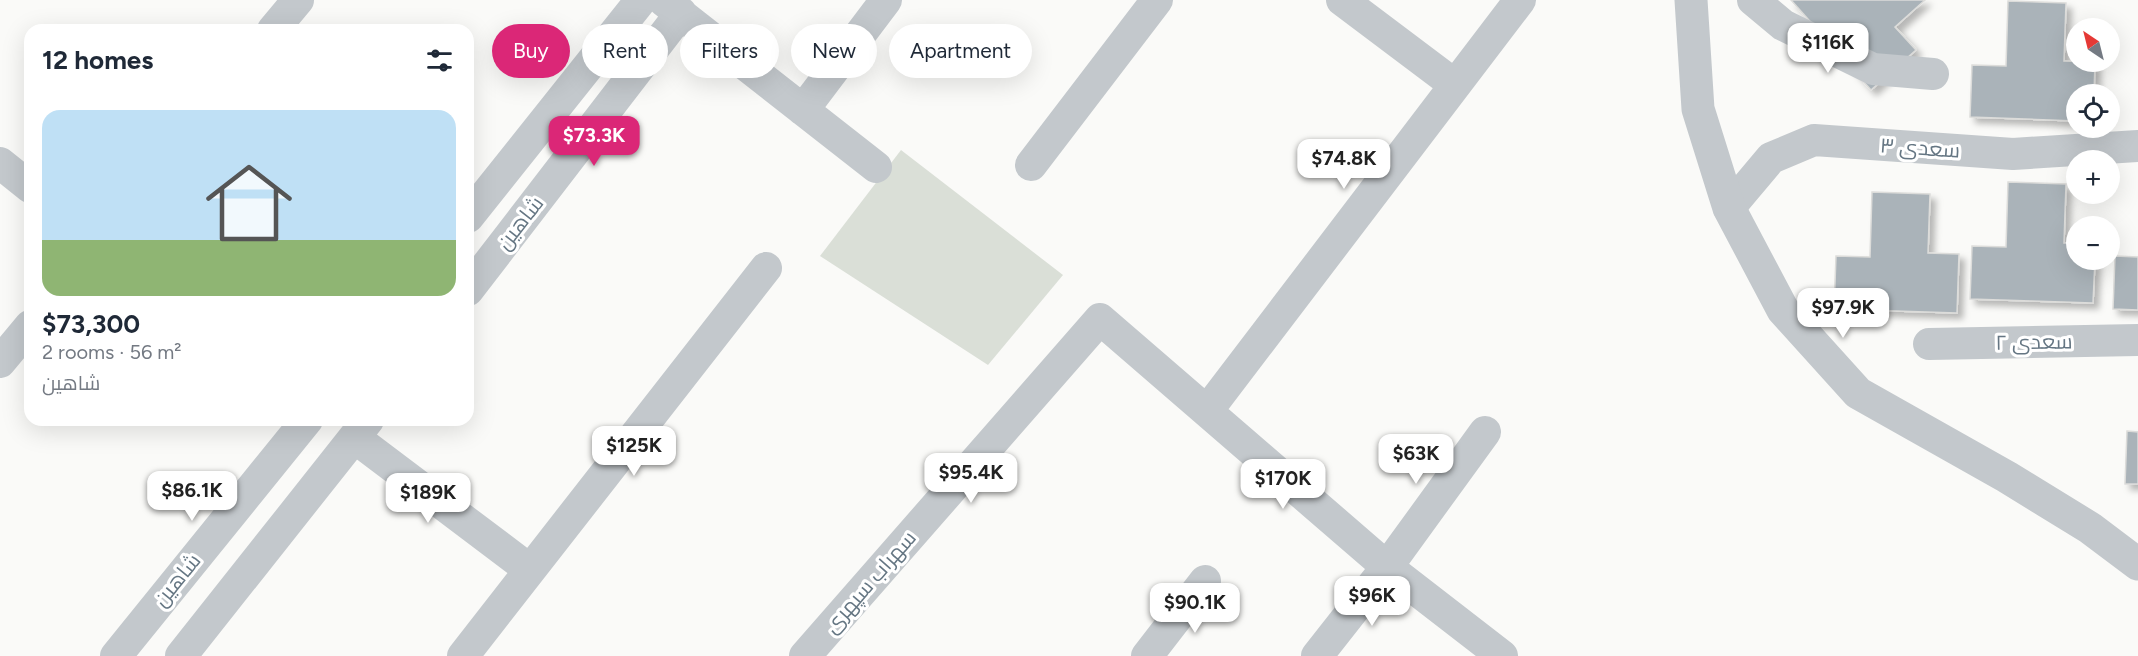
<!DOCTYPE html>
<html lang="en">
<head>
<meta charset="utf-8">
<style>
	body { margin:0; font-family:Figtree,Cairo,sans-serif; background:#f6f6f7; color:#1f2937; height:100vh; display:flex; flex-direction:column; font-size:22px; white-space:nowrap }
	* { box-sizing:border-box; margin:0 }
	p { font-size:20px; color:#747a83 }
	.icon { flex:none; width:33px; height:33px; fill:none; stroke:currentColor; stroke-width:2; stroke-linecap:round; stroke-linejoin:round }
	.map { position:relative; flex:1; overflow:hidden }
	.sheet { position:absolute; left:24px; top:24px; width:450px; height:402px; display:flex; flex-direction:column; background:#fff; border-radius:18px; box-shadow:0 6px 24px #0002 }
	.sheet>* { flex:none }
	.guide { position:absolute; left:492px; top:24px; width:570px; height:54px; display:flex; gap:12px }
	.needle { width:39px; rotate:325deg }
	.tools { position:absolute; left:2066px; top:18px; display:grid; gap:12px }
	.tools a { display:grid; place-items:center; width:54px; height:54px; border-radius:50%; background:#fff; box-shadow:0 6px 24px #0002; font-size:30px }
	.price { position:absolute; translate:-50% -51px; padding:0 14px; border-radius:12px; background:#fff; color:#222; font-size:20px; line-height:39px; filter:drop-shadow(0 2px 3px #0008) }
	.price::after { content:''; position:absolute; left:50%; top:36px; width:18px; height:14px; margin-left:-9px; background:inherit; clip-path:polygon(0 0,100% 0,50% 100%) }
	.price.active { background:#db2777; color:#fff }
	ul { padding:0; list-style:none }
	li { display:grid; align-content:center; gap:12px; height:318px; padding:0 18px }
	li span { display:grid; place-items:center; height:186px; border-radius:18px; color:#555 }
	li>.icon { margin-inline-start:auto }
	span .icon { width:108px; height:108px; fill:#fffc; stroke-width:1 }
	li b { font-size:26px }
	h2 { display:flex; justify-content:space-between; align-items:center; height:72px; padding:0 18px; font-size:26px }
	.pill { padding:0 21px; border-radius:27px; background:#fff; box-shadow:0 6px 24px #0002; font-size:21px; line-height:54px }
	.pill.active { background:#db2777; color:#fff }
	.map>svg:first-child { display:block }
	.green { fill:#dadfd7 }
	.building { fill:#aab3b9; stroke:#dcdcda; stroke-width:1.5; filter:url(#shadow) }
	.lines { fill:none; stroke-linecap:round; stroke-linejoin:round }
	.minor { stroke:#c3c8cc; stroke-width:32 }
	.tertiary { stroke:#c3c8cc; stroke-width:33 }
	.labels { text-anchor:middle; stroke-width:6; stroke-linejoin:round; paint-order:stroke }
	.street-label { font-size:21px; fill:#657683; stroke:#fff }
</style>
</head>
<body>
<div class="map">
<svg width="2138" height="656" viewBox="0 0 2138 656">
	<defs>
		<filter id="shadow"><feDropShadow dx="5.5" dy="5.5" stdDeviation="3" flood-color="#0004"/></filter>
	</defs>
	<rect width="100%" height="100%" fill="#fafaf8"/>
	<path class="green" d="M901,150L1063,275L988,365L820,256Z"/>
	<path class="building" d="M1791,0H1925L1895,27L1916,50L1871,90Z
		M2008,1L2066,3L2064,61L2095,62L2094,94H2076V121L1970,117L1972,65L2006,66Z
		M2008,182L2066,184L2064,243H2076V260H2095L2093,303L1970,299L1972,246L2006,247Z
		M1872,192L1930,194L1928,253L1959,254L1957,313L1834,309L1836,256L1870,257Z
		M2115,256L2138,257V310L2113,309Z
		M2127,431L2138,432V484H2125Z"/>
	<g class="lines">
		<path class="minor" d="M1342,0L1455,85
			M1753,0L1783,25L1873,69L1933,74
			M664,1L876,167
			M273,30L298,0
			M803,110L886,0
			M0,163L30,187
			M1031,165L1157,0
			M1729,208L1771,158L1814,140L2013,154L2138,146
			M468,217L641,0
			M468,290L681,13
			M1929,344L2138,340
			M0,362L30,326
			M1207,411L1520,0
			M355,438L530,570
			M116,656L307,420
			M181,656L368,420
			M463,656L766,268
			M805,656L1100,319L1387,567L1502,656
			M1147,656L1205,581
			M1317,656L1387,567L1485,432"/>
		<path class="tertiary" d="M1691,0L1698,109L1729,208L1783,310L1858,393L2007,477L2090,528L2138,564"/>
	</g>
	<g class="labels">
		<g class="street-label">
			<text transform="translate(1920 148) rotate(4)" y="7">سعدی ۳</text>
			<text transform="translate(520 223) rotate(-52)" y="7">شاهین</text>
			<text transform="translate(2034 342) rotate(-1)" y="7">سعدی ۲</text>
			<text transform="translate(177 580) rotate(-51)" y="7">شاهین</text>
			<text transform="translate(870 582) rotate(-49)" y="7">سهراب سپهری</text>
		</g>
	</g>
</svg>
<div class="tools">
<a><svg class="needle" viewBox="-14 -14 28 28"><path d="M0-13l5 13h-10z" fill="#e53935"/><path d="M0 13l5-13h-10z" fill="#747a83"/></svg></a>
<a><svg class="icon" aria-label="locate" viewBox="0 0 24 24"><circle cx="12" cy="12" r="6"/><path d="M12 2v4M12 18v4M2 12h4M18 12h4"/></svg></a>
<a>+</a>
<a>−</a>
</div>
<b class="price" style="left:1828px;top:74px">$116K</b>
<b class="price active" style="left:594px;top:167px">$73.3K</b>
<b class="price" style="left:1344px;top:190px">$74.8K</b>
<b class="price" style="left:1843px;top:339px">$97.9K</b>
<b class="price" style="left:634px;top:477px">$125K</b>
<b class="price" style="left:1416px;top:485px">$63K</b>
<b class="price" style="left:971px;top:504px">$95.4K</b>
<b class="price" style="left:1283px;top:510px">$170K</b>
<b class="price" style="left:192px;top:522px">$86.1K</b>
<b class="price" style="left:428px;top:524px">$189K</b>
<b class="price" style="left:1372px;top:627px">$96K</b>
<b class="price" style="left:1195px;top:634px">$90.1K</b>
<div class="guide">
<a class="pill active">Buy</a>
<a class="pill">Rent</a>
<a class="pill">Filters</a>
<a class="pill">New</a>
<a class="pill">Apartment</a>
</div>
<section class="sheet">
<h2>12 homes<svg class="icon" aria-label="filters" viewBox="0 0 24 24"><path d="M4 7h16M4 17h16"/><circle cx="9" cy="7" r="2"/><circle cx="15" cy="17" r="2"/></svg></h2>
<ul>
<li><span style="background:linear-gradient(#bfe0f5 70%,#8fb573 0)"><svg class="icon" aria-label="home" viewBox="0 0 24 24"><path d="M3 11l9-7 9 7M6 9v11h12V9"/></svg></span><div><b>$73,300</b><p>2 rooms · 56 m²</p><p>شاهین</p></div></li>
</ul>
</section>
</div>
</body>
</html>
